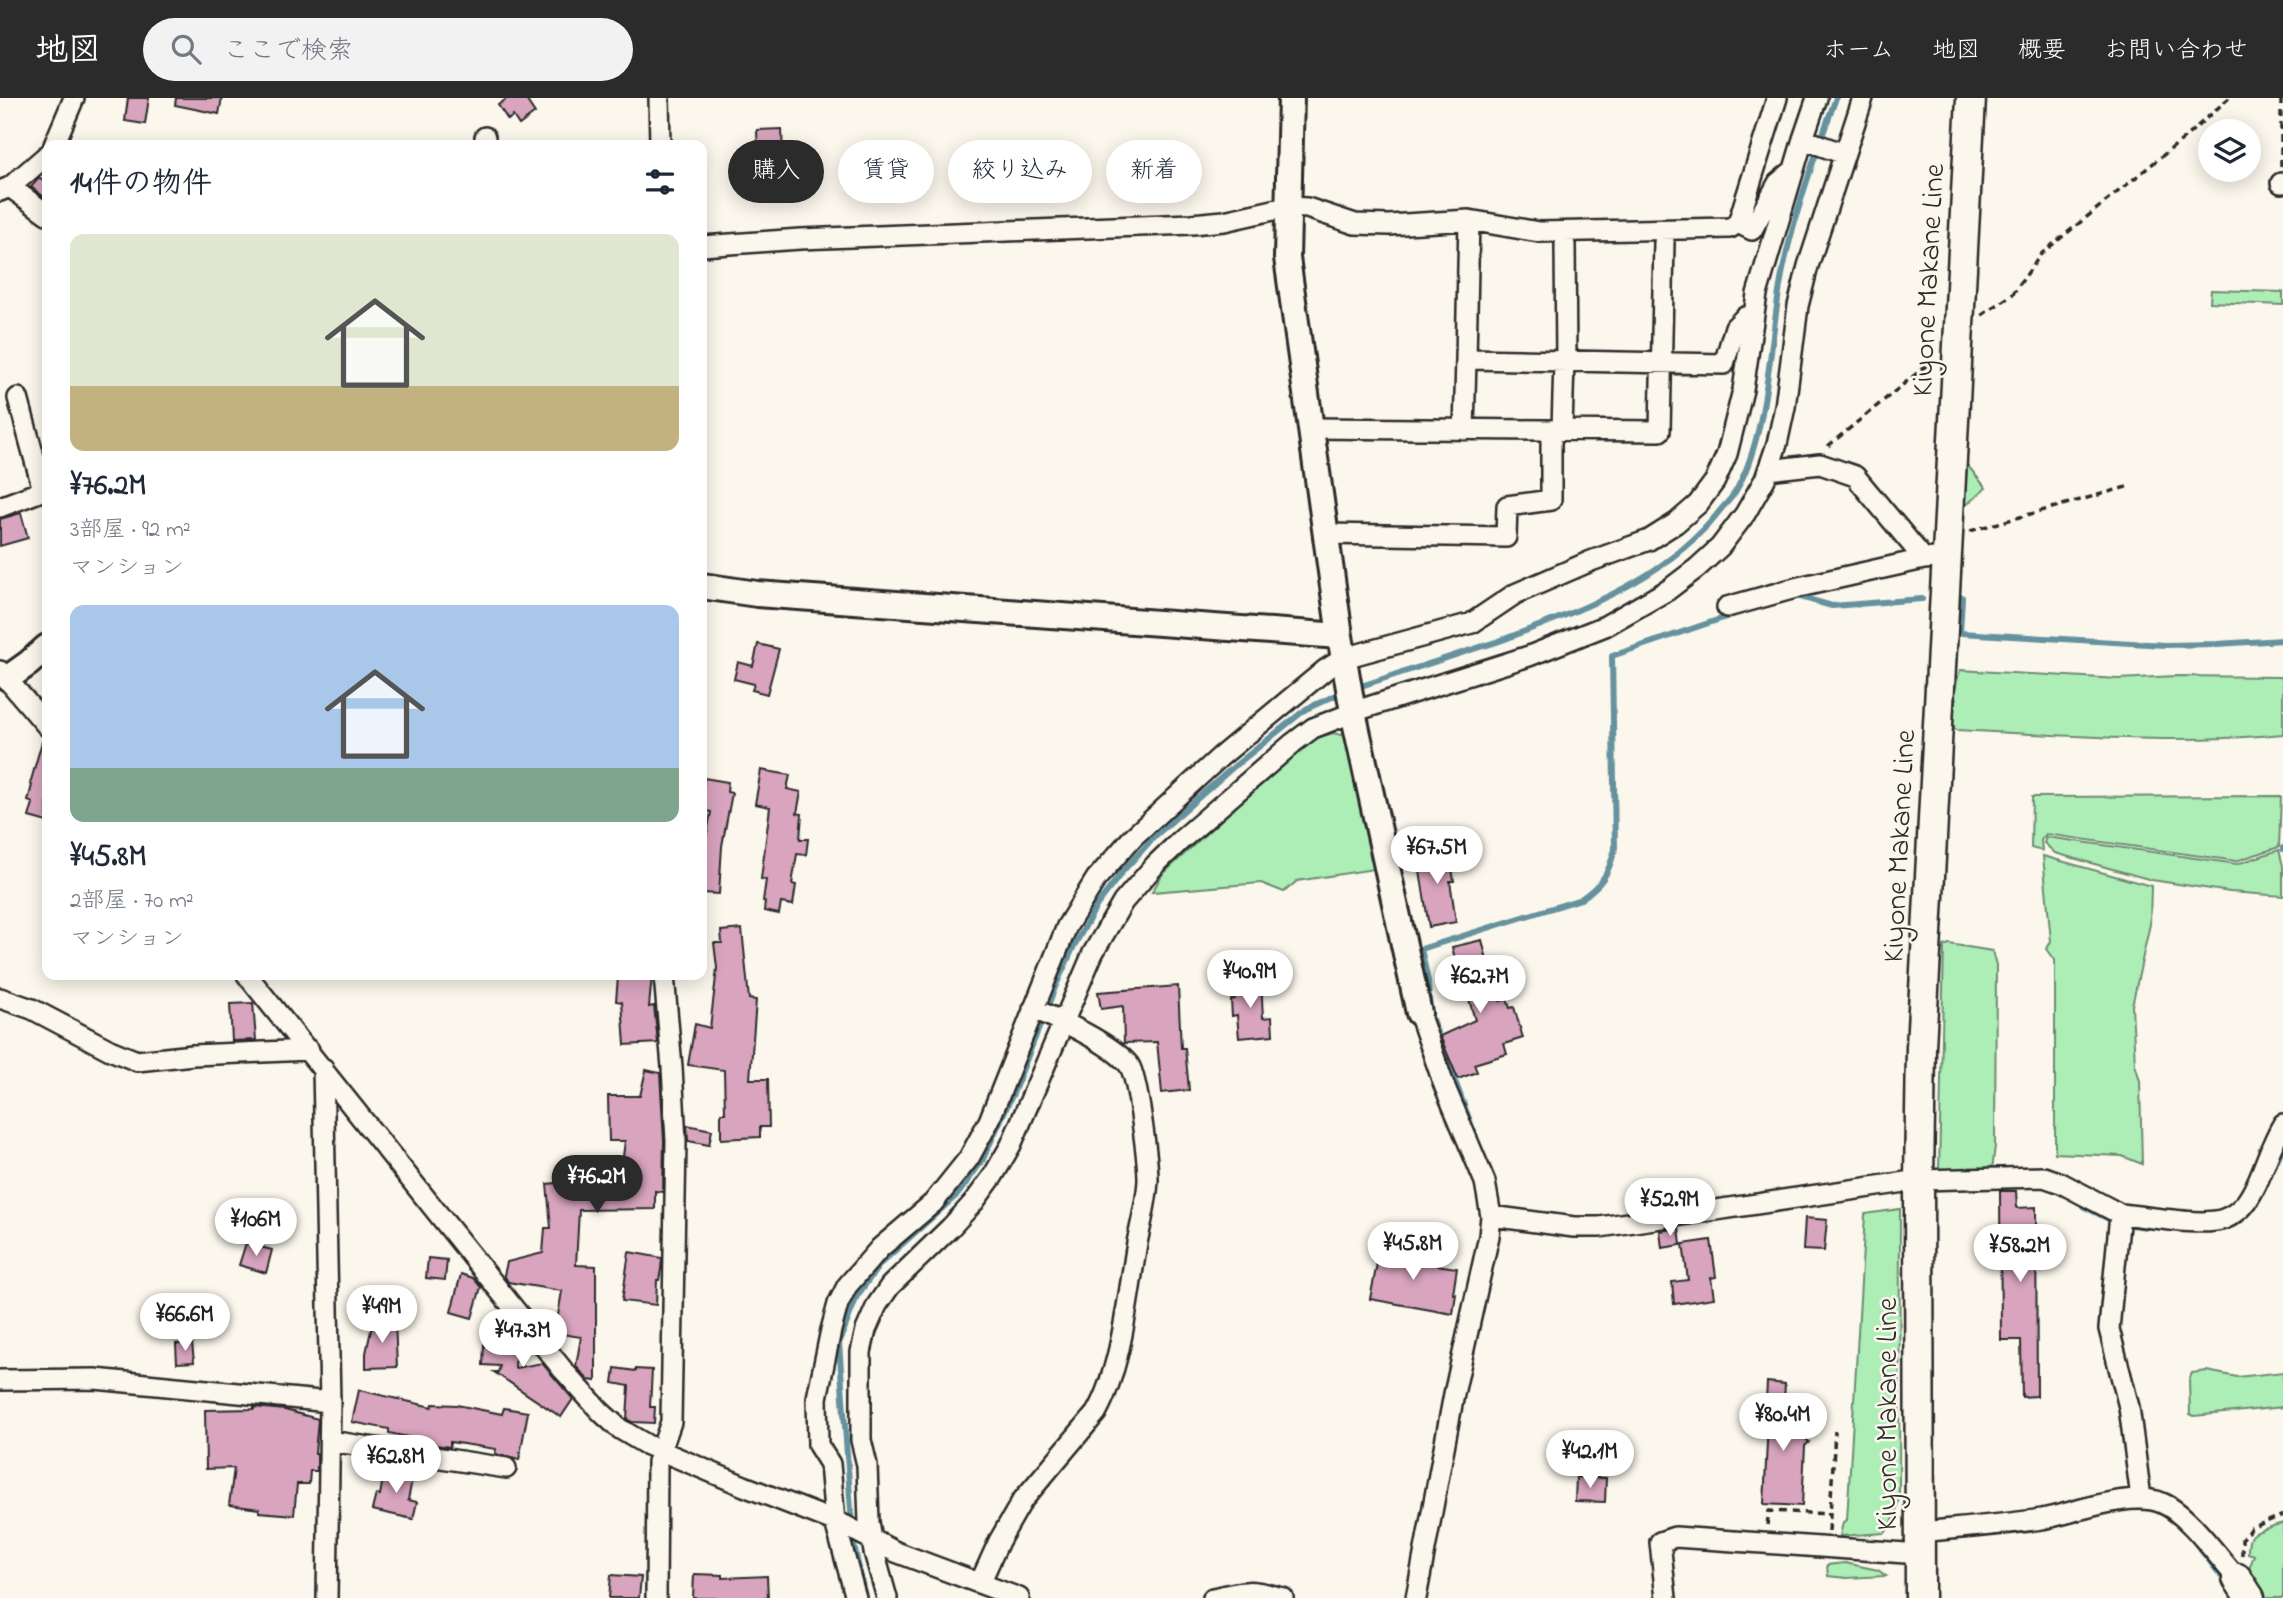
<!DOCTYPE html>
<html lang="ja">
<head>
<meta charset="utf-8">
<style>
	body { margin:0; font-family:"Indie Flower","Klee One",sans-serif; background:#f2f2f3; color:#1f2937; height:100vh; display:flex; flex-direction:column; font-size:26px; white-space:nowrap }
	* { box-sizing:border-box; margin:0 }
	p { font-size:23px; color:#747a83 }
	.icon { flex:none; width:38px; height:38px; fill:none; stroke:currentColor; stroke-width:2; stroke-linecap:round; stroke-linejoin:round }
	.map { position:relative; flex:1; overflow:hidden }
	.sheet { position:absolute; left:42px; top:42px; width:665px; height:840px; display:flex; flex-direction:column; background:#fff; border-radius:14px; box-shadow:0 4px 18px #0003 }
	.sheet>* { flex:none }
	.top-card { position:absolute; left:728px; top:42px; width:665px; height:63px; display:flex; gap:14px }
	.buttons { position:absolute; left:2198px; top:21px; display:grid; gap:14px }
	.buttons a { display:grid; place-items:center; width:63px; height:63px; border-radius:50%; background:#fff; box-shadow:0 4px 18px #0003; font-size:35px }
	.price { position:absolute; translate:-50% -60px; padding:0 16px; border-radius:24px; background:#fff; color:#222; font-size:23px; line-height:46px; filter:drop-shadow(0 2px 4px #0008) }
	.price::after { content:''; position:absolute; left:50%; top:42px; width:21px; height:16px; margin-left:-10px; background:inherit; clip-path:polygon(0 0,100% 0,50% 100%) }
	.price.active { background:#2b2b2b; color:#fff }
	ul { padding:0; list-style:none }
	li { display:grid; align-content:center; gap:14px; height:371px; padding:0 28px }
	li span { display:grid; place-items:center; height:217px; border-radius:14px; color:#555 }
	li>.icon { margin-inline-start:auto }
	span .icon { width:126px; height:126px; fill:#fffc; stroke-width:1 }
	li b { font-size:30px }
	h2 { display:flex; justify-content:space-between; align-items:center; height:84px; padding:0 28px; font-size:30px }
	.pill { padding:0 24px; border-radius:32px; background:#fff; box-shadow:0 4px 18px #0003; font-size:24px; line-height:63px }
	.pill.active { background:#2b2b2b; color:#fff }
	header { display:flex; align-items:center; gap:42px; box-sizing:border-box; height:98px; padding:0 35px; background:#2b2b2b; color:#fff }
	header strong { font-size:33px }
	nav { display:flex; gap:38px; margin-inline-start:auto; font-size:24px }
	.search { width:490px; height:63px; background:#f2f2f3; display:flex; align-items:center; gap:18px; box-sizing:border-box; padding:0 24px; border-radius:38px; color:#747a83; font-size:26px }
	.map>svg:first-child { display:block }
	.green { fill:#adeeb7; stroke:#6c8c71; stroke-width:2 }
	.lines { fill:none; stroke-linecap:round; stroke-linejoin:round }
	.stream { stroke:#65929e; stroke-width:6 }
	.building { fill:#d8a4be; stroke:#2b2b2b; stroke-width:2 }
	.minor-casing { stroke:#2b2b2b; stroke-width:24 }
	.tertiary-casing { stroke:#2b2b2b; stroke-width:30 }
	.secondary-casing { stroke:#2b2b2b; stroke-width:33 }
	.path { stroke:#2b2b2b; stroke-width:3.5; stroke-dasharray:7 5; stroke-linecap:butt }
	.minor { stroke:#fbf7ec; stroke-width:19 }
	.tertiary { stroke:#fbf7ec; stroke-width:24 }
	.secondary { stroke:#fbf7ec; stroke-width:28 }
	.labels { text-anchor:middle; stroke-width:5; stroke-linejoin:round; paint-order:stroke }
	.street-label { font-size:30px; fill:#2b2b2b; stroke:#fbf7ec }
</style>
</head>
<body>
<header>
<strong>地図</strong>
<div class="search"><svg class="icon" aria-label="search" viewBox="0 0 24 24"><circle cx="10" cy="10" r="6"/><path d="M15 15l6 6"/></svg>ここで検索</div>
<nav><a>ホーム</a><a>地図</a><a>概要</a><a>お問い合わせ</a></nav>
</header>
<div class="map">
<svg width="2283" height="1500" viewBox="0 0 2283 1500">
	<rect width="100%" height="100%" fill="#fbf7ec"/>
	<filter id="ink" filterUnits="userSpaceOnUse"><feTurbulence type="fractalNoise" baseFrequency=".0143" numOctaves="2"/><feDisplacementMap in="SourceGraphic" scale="14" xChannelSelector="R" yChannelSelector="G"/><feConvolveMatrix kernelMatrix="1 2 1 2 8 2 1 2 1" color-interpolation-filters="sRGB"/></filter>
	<g filter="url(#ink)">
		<path class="green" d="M2211,192L2283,194V207L2210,204Z
			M1964,363L1986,390L1964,409Z
			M1960,572L2119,581L2175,578L2281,579L2283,582V636C2175,647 2064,637 1955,632L1952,622L1956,602L1954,594Z
			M1333,635L1347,638L1374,771L1297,783L1284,794L1261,785L1152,794L1162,777L1289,658L1317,640Z
			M2281,698L2279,749L2236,763L2046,736L2041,742L2042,753L2031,750L2032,699Z
			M2046,739L2237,766L2279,752L2283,768V798L2230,794L2152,782L2055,755L2044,745Z
			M2043,758L2151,788L2150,826L2132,908L2135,966L2140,983L2142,1066L2122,1058L2055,1055V862L2047,851L2051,843Z
			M1949,846L1992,853L1996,867L1995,1048L1992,1073L1939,1074L1944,848Z
			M1900,1111L1899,1398C1897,1411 1895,1424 1885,1435L1840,1438L1843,1424L1847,1422L1865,1116Z
			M2207,1273L2237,1279L2283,1274V1309L2194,1318L2190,1316L2189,1282L2192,1275Z
			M2283,1425V1500H2262L2248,1474L2254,1457L2248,1455C2248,1450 2248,1442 2251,1438C2254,1434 2276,1427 2283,1425Z
			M1845,1465L1878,1472L1886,1478L1847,1480L1828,1478L1827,1467Z"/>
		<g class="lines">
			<path class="stream" d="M1792,499L1797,498L1832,508L1922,501
				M1960,499H1962L1960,535L2165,547L2217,546L2283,542
				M1355,590L1483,548C1499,544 1512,538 1528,532C1600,505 1674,473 1722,410C1728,404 1734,397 1738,389C1769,331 1769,243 1782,177C1793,119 1815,56 1836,0
				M2283,750V751
				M1474,1034L1430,916L1428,883L1421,851L1581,801C1603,785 1608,777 1615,751L1612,558L1735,516
				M2273,1071L2283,1049
				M2083,1108L2113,1123
				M2123,1126L2147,1129
				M2203,1132C2226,1134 2243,1125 2256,1107
				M852,1426L839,1245L857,1198L880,1166L958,1096L982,1063L1014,993L1056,887L1074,848L1097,807L1123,773L1155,738L1231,671L1306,611L1345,593
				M852,1437L865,1500
				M2192,1441L2227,1485"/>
		</g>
		<path class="building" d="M128,0H149L145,26L125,23Z
			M176,0H222L219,16L175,7Z
			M508,0H525L535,15L519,27L513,18L508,22L498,7Z
			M782,31L783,61L758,62L757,32Z
			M39,80L47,86V101L31,89Z
			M21,415L28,440L0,448V421Z
			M758,546L779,551L767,596L752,592L754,586L734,581L738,564L753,568Z
			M43,640L47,641V724L29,719L33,705L28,703L32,687L30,686Z
			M761,672L790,677L787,691L801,694L797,715L802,716L800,741H808L806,757L797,756L792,786L796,787L793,807L781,805L779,816L764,813L765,804L763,803L766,782L761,781L770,709L755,706Z
			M704,680L728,684L727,694L732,695L722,748L719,796L702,795V746H705L711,714L702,712Z
			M1449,749L1454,783H1450L1456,824L1429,829L1417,754Z
			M742,831L749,901L756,902L750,981H768L769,1029H760V1039L721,1041V1015H725L724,972L688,967L695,926L710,930L717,870L714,845H722L721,833Z
			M1482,842L1496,897H1499L1500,903L1507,901L1510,910L1514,909L1523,940L1504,946L1507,956L1474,966L1477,974L1458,981L1440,938L1475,922L1466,891L1463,892L1452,849Z
			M631,877H652L649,909L654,908L658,945L625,947L622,904L616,903L618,879L630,881Z
			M1261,882L1263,920L1272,919L1273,937L1239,940L1237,917L1232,918L1231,902L1235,901L1233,885Z
			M1178,888L1181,950H1185L1189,992L1162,995L1157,944L1124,945L1123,908L1101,911L1098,894Z
			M253,905L256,942L232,943L230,906Z
			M646,972L660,975L664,1043L663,1094L655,1093V1111L579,1112L576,1167L596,1168V1283L588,1282L576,1268L581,1239L555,1235L562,1193L508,1184L504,1177L507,1164L543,1155L545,1130H551L547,1086L617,1079L618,1073L621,1074L625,1043H609L608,998H640Z
			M687,1027L712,1032L709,1047L688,1043Z
			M2000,1093H2016L2017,1110L2036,1109L2037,1298L2022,1299L2021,1242H2001Z
			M1805,1120L1827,1122L1824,1153L1803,1152Z
			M1679,1130L1681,1147L1662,1150L1660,1133Z
			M1711,1142L1716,1179L1711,1180L1714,1200L1674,1206L1672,1184L1688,1182L1683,1146Z
			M246,1145L272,1152L266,1175L239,1167Z
			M1381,1145L1405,1149L1402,1162L1457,1170L1453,1196H1456L1453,1216L1370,1201Z
			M629,1154L662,1160L661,1171L659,1182H657L656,1207L622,1203Z
			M428,1160L447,1162L445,1182L426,1180Z
			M461,1176L473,1180L481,1189L472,1220L451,1214Z
			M395,1222L397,1269L366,1270V1255L373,1223Z
			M485,1225L511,1227L517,1234L515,1270L542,1265L573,1301L561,1319L494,1274H498L500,1268L483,1267Z
			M192,1245L194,1264L177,1265L176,1246Z
			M615,1270L636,1273V1271L652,1272L650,1309H655L654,1325L632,1324L627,1321L629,1288L613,1285Z
			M1767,1284L1785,1286L1783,1316L1809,1344L1805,1348L1802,1408L1764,1406L1768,1323H1765Z
			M359,1292L432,1309L433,1306L457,1307L502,1316L504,1310L528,1314L519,1362L495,1356L496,1351L450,1344V1349L435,1347V1345L389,1335V1331L352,1324Z
			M254,1309L285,1312L318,1321L315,1355H317V1373H310L309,1386H297L294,1417L259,1414V1411L229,1407L234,1370L206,1371L205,1312L254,1311Z
			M385,1370L413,1377L408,1402L417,1404L413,1421L372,1412L376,1396L380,1397Z
			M1576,1379L1606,1380L1605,1404L1575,1403Z
			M694,1476L723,1477V1480L767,1478L768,1500H693Z
			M611,1477L641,1479L639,1500H609Z"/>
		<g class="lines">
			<g class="minor-casing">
				<path id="minor" d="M659,0L660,47
					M485,39V47
					M1803,41L1844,56
					M54,47L74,0
					M2281,85H2283
					M10,89L47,116
					M0,93L10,89L47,57
					M1469,122L1466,261L1724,266L1735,229L1745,219H1753
					M1738,125L1777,0
					M1565,146L1566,263
					M702,148L800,141L1192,126L1224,123L1287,109L1307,110L1355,126L1389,127L1469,122L1539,134L1730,130L1738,125L1752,132L1778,85L1790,75
					M18,300L43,392
					M1310,330L1660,333L1664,144
					M1464,332L1466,261
					M1562,332L1564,263
					M1768,372L1820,366L1855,378L1924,461L1946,459
					M0,409L47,391
					M1325,436L1506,439L1507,408L1551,402V332
					M1727,509L1799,489L1924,461
					M0,573L47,628
					M247,877L563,1272L601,1314L620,1331L647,1347L744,1388L844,1427L896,1454L1019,1500
					M0,900L32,911L110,952L137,963L193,957L309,952
					M323,970L330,1304L327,1500
					M2120,1116C2145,1118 2203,1129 2224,1121C2239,1115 2247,1105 2254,1091C2265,1070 2270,1047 2283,1026
					M1491,1118L1574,1129H1600L1919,1082L2044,1079L2061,1085L2120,1116L2109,1231L2129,1309L2141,1400
					M0,1282L95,1281L330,1304
					M330,1343L506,1370
					M1919,1434C1960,1430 2001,1427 2042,1421C2074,1415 2132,1392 2162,1405C2187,1415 2218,1459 2237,1480
					M980,1485L999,1443L1022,1403L1096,1315C1122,1269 1128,1197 1137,1145C1141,1125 1147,1103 1148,1082C1148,1064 1138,980 1129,967C1112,946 1059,921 1033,911
					M656,1500L657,1364L671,1324L676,1043L672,969L664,877
					M856,1500L835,1424L830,1366L818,1347L817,1300L831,1232L838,1206L847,1188L880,1150L933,1105L969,1060L989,1023L1067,828L1096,781L1133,739L1220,659L1325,572L1344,560L1472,525L1515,496L1591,463L1649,442L1676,425L1698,406L1715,383L1727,356L1743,292L1757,196L1803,41L1817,0
					M887,1500L874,1454L869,1424L867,1367L861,1342V1254L866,1232L877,1207L890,1188L951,1129L974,1104L993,1078L1011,1047L1093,855L1123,804L1155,767L1181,742L1293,645L1313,630L1365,610L1529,558L1605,528L1668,492L1697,470L1720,449L1745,416L1765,381L1777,346L1785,309L1798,208L1808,168L1863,0
					M1213,1500C1245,1492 1250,1491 1283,1500
					M1416,1500L1454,1296L1489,1138L1491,1118L1485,1084L1444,987L1419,915
					M1666,1500L1660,1444L1675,1439L1920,1456"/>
			</g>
			<g class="tertiary-casing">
				<path id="tertiary" d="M1291,0L1287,160L1340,538L1353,614L1419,915
					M702,488L757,496L1340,538
					M8,580L29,565L47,549"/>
			</g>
			<g class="secondary-casing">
				<path id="secondary" d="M2237,1480L2250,1500
					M1920,1500L1919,1082L1921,949L1971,0"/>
			</g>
			<path class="path" d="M2281,68V0
				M1982,217L2012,197L2041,156L2182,42L2229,0
				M1828,348L1933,262
				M1970,433L2130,388
				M1767,1427L1769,1413L1830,1416
				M1829,1433L1835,1333
				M2242,1457V1441L2251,1430L2283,1417"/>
			<use href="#minor" class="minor"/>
			<use href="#tertiary" class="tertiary"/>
			<use href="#secondary" class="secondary"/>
		</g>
	</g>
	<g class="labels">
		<g class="street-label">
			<text transform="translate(1927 182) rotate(-87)" y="10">Kiyone Makane Line</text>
			<text transform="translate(1898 748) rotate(-87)" y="10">Kiyone Makane Line</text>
			<text transform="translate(1886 1316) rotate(-90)" y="10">Kiyone Makane Line</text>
		</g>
	</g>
</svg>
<div class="buttons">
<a><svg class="icon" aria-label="layers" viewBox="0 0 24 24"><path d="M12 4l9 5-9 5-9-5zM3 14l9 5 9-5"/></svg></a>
</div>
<b class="price" style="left:1437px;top:788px">¥67.5M</b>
<b class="price" style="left:1250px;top:912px">¥40.9M</b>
<b class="price" style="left:1480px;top:917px">¥62.7M</b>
<b class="price active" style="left:597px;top:1117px">¥76.2M</b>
<b class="price" style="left:1670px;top:1140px">¥52.9M</b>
<b class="price" style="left:256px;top:1160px">¥106M</b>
<b class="price" style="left:1413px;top:1184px">¥45.8M</b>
<b class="price" style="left:2020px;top:1186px">¥58.2M</b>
<b class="price" style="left:382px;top:1247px">¥49M</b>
<b class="price" style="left:185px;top:1255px">¥66.6M</b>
<b class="price" style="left:523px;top:1271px">¥47.3M</b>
<b class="price" style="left:1783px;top:1355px">¥80.4M</b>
<b class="price" style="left:1590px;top:1392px">¥42.1M</b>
<b class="price" style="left:396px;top:1397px">¥62.8M</b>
<div class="top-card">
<a class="pill active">購入</a>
<a class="pill">賃貸</a>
<a class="pill">絞り込み</a>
<a class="pill">新着</a>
</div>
<section class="sheet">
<h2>14件の物件<svg class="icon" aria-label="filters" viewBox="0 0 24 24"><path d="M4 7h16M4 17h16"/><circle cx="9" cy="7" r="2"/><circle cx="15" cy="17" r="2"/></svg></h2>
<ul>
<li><span style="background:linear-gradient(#dfe7d0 70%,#c2b280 0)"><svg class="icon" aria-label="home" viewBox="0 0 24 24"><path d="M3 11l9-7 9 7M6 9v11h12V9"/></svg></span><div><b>¥76.2M</b><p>3部屋 · 92 m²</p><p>マンション</p></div></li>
<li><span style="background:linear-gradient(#a9c7e8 75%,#7fa58c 0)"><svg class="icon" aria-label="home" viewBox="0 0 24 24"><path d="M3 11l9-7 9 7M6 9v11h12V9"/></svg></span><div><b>¥45.8M</b><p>2部屋 · 70 m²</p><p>マンション</p></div></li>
</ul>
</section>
</div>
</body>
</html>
